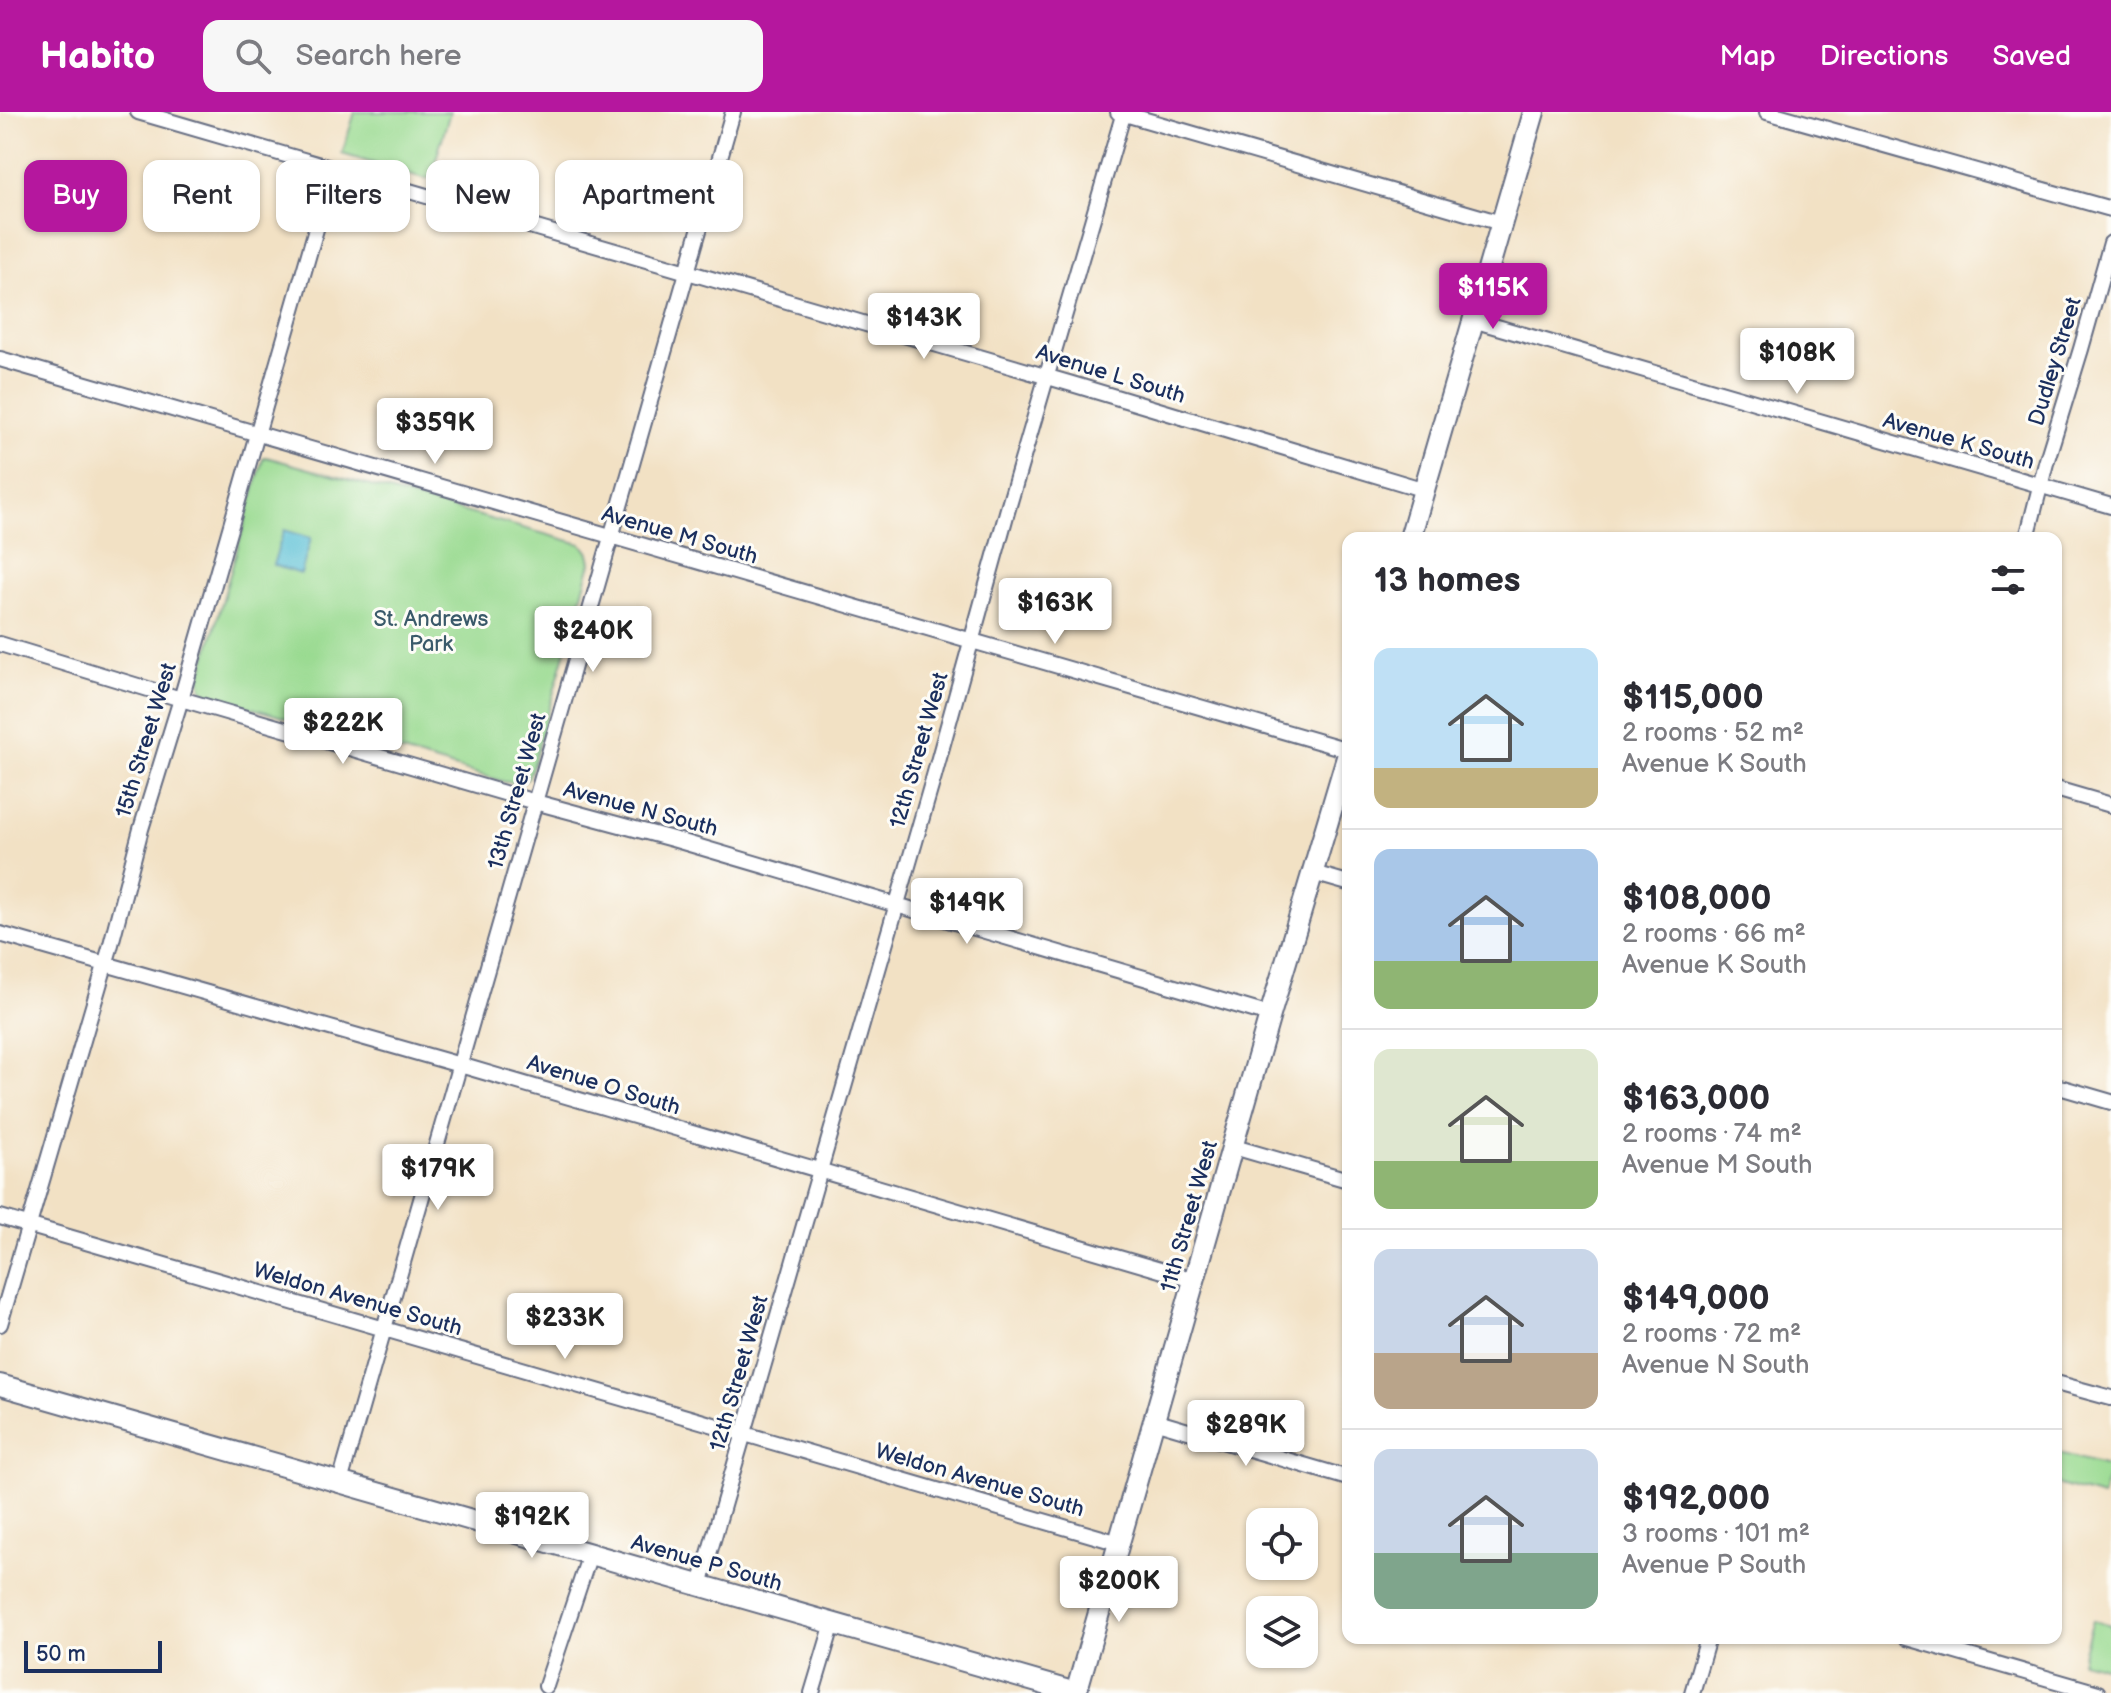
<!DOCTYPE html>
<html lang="en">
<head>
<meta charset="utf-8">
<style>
	body { margin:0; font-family:"Balsamiq Sans",sans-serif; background:#f7f7f7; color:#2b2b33; height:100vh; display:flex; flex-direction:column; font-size:30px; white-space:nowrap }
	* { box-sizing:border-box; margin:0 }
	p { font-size:26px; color:#7c7c81 }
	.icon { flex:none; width:44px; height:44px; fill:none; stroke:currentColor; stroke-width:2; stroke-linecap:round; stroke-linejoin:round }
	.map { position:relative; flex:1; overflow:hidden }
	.drawer { position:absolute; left:1342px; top:420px; width:720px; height:1112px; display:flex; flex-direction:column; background:#fff; border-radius:16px; box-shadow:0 2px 6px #0004 }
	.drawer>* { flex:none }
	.hud { position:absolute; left:24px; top:48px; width:760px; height:72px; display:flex; gap:16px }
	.tools { position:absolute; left:1246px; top:1396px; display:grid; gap:16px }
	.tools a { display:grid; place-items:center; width:72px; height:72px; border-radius:16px; background:#fff; box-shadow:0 2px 6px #0004; font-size:40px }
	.scale { position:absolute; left:24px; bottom:20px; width:138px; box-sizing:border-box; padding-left:8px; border:4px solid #1b2f5e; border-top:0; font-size:22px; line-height:28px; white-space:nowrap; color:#1b2f5e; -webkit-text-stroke:6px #fdfcf7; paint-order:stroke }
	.price { position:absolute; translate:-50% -68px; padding:0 18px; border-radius:8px; background:#fff; color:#222; font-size:26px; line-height:52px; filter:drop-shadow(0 2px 4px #0008) }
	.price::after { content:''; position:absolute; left:50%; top:48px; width:24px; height:18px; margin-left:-12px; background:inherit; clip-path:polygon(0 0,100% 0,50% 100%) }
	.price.active { background:#b5179e; color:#fff }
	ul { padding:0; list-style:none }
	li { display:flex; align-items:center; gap:24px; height:200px; padding:0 32px }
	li+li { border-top:2px solid #e1e1e2 }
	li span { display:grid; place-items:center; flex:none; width:224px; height:160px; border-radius:16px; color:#555 }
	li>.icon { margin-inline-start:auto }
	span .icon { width:96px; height:96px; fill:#fffc; stroke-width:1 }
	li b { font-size:34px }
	h2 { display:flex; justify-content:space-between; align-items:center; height:96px; padding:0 32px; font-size:34px }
	.tag { padding:0 28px; border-radius:16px; background:#fff; box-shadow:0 2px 6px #0004; font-size:28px; line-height:72px }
	.tag.active { background:#b5179e; color:#fff }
	header { display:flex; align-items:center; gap:48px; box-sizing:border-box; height:112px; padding:0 40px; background:#b5179e; color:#fff }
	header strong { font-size:38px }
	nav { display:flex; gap:44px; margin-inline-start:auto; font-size:28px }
	.search { width:560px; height:72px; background:#f7f7f7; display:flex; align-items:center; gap:20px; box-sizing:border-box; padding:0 28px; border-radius:16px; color:#7c7c81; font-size:30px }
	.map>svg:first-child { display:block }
	.green { fill:#99da90; stroke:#5a8477; stroke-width:2 }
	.water { fill:#58bfd6; stroke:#3a779a; stroke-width:2 }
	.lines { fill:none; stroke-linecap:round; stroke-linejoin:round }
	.street-casing { stroke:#666d82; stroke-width:18 }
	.secondary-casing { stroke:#666d82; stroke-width:24 }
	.street { stroke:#fff; stroke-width:14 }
	.secondary { stroke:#fff; stroke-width:20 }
	.labels { text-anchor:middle; stroke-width:6; stroke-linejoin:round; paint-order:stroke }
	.street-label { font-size:22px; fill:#1b2f5e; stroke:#fdfcf7 }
	.park-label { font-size:22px; fill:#3a5a6a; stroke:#fdfcf7 }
</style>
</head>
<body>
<header>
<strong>Habito</strong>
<div class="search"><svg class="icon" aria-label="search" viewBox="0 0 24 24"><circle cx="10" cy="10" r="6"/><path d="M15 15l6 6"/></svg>Search here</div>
<nav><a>Map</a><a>Directions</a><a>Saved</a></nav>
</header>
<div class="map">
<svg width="2111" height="1581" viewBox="0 0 2111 1581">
	<rect width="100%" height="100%" fill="#fdfcf7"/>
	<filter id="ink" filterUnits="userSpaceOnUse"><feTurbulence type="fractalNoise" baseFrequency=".0125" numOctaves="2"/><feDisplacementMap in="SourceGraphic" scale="16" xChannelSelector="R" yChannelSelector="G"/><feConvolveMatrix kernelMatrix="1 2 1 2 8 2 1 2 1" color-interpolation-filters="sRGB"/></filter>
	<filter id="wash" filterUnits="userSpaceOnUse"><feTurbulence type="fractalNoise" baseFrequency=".006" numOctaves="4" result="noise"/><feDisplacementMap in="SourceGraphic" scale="32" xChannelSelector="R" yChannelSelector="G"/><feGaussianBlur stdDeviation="1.8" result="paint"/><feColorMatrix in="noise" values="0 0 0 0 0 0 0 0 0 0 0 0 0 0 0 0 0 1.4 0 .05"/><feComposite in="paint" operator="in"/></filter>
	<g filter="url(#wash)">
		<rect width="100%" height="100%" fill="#f2e1c4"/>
		<path class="green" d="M355,0H450L431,64L426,67L423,66L342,42Z
			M266,345L581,432C588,437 590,442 591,451L532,656L528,666L522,671L505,670L211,584L202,577L200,567L263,347Z
			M2056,1340L2110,1355L2102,1385L2056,1372Z
			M2093,1508L2111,1513V1545L2108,1556L2081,1549Z"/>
		<path class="water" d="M284,418L311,426L301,462L273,453Z"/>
	</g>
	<g filter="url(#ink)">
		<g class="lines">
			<g class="street-casing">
				<path id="street" d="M138,0L1072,272L1425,378
					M1118,0L1501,111
					M1767,0L2111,97
					M1473,208L2111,394
					M0,247L1348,638
					M2027,426L2046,351L2081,237L2111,131
					M0,532L181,587L535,690L676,728L1270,903
					M2056,677L2111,693
					M1313,761L1348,771
					M0,822L460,953L1194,1168
					M2056,974L2111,990
					M1234,1035L1348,1068
					M0,1105L1119,1431
					M0,1212L110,836L141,717L181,587L333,58
					M2056,1271L2111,1286
					M1154,1309L1348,1366
					M340,1370L733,0
					M700,1473L934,664L1007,400L1124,0
					M1907,1526L2098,1581
					M546,1574L590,1442
					M812,1581L833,1511
					M1692,1581L1708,1526"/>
			</g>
			<g class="secondary-casing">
				<path id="secondary" d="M1410,426L1534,0
					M0,1273L1076,1581
					M1076,1581L1270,903L1348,642"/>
			</g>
			<use href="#street" class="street"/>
			<use href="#secondary" class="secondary"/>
		</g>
	</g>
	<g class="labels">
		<g class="street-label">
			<text transform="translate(2054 249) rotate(-73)" y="8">Dudley Street</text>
			<text transform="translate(1111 261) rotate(17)" y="8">Avenue L South</text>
			<text transform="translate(1959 328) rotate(16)" y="8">Avenue K South</text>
			<text transform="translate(680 422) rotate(16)" y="8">Avenue M South</text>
			<text transform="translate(145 628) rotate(-73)" y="8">15th Street West</text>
			<text transform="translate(918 638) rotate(-74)" y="8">12th Street West</text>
			<text transform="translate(516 679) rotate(-74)" y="8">13th Street West</text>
			<text transform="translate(641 696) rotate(15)" y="8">Avenue N South</text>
			<text transform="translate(604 972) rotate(17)" y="8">Avenue O South</text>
			<text transform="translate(1188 1104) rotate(-74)" y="8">11th Street West</text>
			<text transform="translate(358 1186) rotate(16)" y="8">Weldon Avenue South</text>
			<text transform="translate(738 1261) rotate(-74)" y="8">12th Street West</text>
			<text transform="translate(980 1367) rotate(16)" y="8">Weldon Avenue South</text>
			<text transform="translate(707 1450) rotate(16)" y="8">Avenue P South</text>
		</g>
		<g class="park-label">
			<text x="431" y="514">St. Andrews<tspan x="431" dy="25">Park</tspan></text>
		</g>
	</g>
</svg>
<div class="tools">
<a><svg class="icon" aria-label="locate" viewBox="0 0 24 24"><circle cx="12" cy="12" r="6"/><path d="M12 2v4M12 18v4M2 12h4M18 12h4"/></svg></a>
<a><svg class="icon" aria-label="layers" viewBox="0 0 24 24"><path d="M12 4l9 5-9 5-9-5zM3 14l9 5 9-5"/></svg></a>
</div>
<div class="scale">50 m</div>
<b class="price active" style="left:1493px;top:219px">$115K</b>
<b class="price" style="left:924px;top:249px">$143K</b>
<b class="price" style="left:1797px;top:284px">$108K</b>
<b class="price" style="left:435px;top:354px">$359K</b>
<b class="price" style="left:1055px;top:534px">$163K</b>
<b class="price" style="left:593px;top:562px">$240K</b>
<b class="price" style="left:343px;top:654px">$222K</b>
<b class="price" style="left:967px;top:834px">$149K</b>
<b class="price" style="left:438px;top:1100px">$179K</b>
<b class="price" style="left:565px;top:1249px">$233K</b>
<b class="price" style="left:1246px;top:1356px">$289K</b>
<b class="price" style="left:532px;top:1448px">$192K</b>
<b class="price" style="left:1119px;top:1512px">$200K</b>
<div class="hud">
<a class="tag active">Buy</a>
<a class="tag">Rent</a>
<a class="tag">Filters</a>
<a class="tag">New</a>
<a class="tag">Apartment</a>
</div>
<section class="drawer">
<h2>13 homes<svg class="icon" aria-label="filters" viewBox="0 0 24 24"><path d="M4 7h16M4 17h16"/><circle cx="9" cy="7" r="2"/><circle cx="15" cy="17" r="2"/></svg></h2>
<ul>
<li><span style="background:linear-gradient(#bfe0f5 75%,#c2b280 0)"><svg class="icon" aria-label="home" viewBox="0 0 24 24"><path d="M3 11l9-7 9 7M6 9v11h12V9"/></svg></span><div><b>$115,000</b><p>2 rooms · 52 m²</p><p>Avenue K South</p></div></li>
<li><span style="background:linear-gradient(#a9c7e8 70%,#8fb573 0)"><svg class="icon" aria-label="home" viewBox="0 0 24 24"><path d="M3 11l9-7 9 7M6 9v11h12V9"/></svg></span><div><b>$108,000</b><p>2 rooms · 66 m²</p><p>Avenue K South</p></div></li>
<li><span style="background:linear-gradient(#dfe7d0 70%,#8fb573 0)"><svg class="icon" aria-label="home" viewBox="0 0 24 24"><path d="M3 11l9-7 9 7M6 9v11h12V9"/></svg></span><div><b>$163,000</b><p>2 rooms · 74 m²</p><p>Avenue M South</p></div></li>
<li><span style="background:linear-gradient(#c9d6e8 65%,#b9a48a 0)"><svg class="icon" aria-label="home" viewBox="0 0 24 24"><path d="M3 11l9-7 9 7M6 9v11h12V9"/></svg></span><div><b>$149,000</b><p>2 rooms · 72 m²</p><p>Avenue N South</p></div></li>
<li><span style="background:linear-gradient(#c9d6e8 65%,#7fa58c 0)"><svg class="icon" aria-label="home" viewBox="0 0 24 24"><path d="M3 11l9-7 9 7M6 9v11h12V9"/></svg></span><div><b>$192,000</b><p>3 rooms · 101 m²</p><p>Avenue P South</p></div></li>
</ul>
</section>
</div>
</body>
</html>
